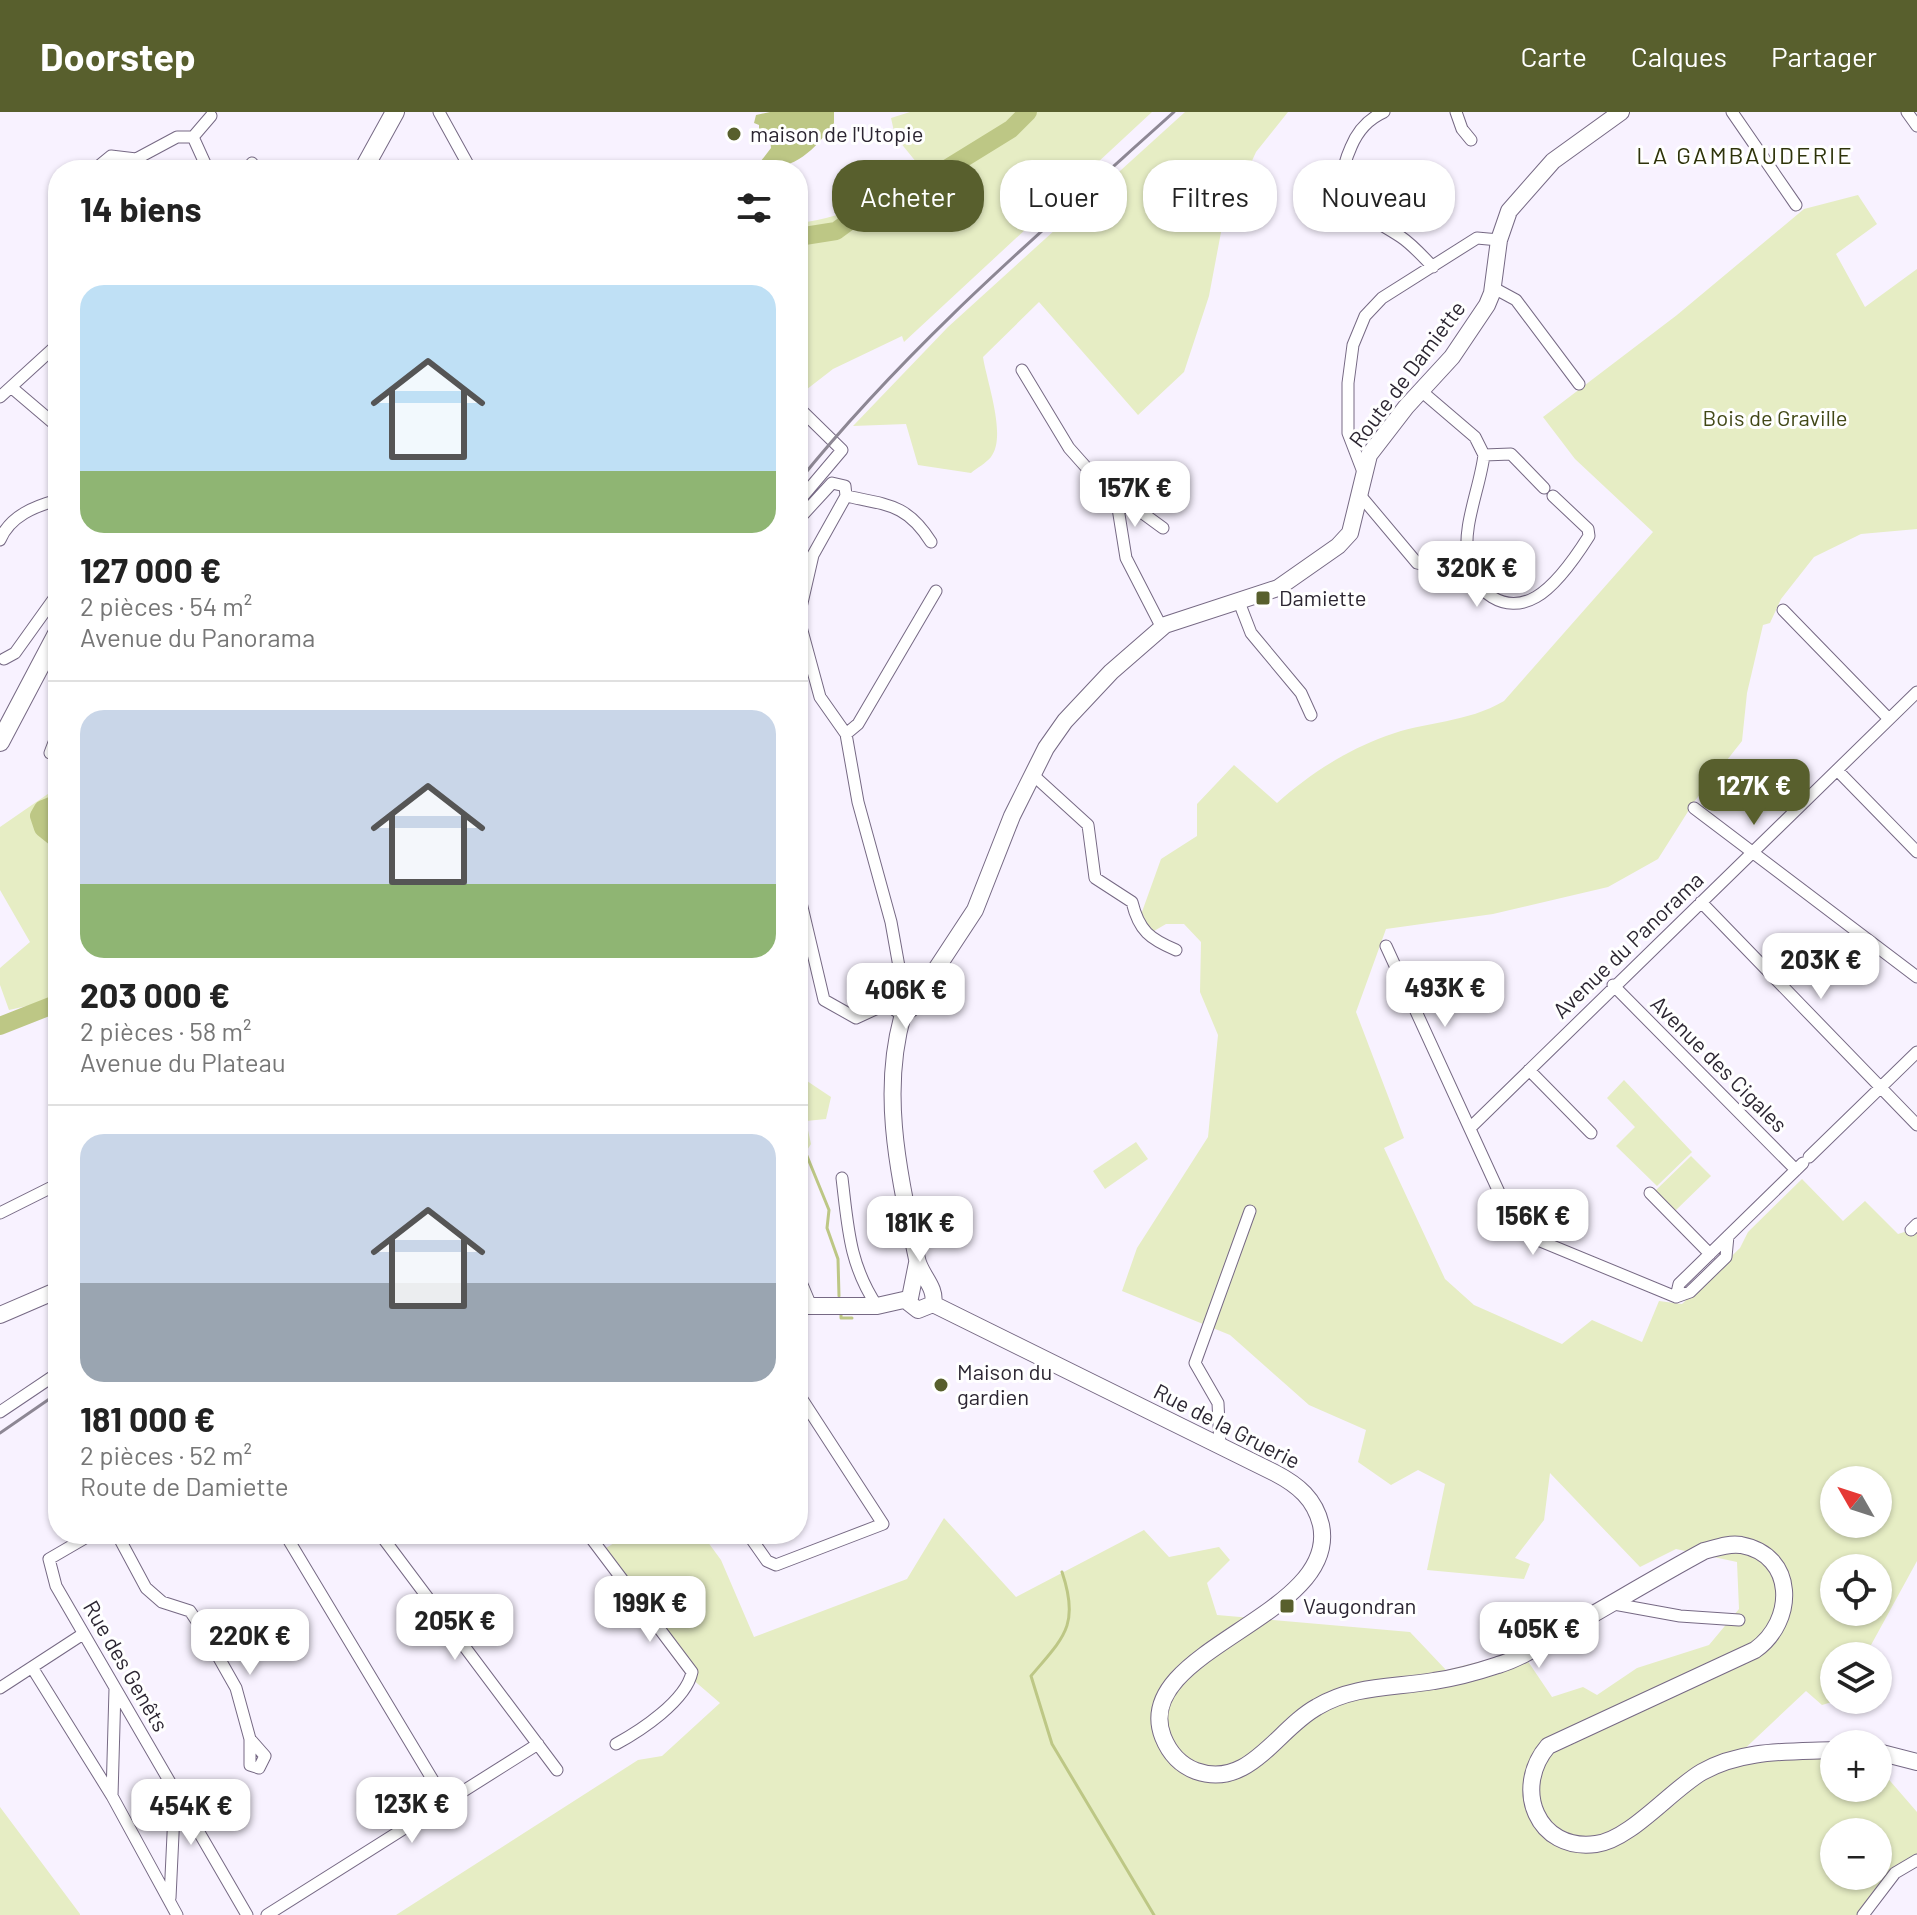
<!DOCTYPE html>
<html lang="fr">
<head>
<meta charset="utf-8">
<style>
	body { margin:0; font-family:Barlow,sans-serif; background:#f2f2f2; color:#222; height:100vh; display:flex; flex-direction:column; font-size:30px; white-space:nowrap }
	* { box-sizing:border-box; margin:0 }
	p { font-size:26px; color:#767676 }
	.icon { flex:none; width:44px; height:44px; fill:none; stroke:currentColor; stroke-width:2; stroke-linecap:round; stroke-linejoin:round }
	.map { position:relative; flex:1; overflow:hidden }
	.side { position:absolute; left:48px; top:48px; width:760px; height:1384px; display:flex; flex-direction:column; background:#fff; border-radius:32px; box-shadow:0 2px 6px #0004 }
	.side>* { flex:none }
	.top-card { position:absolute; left:832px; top:48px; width:760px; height:72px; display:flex; gap:16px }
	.needle { width:52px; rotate:309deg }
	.buttons { position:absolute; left:1820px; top:1354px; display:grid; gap:16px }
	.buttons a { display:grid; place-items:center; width:72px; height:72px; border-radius:50%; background:#fff; box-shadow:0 2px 6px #0004; font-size:40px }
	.price { position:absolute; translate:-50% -68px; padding:0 18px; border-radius:16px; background:#fff; color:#222; font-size:26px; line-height:52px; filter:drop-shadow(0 2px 4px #0008) }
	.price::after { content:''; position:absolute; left:50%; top:48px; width:24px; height:18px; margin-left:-12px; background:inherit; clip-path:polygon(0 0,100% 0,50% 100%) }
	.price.on { background:#585f2d; color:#fff }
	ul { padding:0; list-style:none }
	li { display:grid; align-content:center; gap:16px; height:424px; padding:0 32px }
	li+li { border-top:2px solid #e0e0e0 }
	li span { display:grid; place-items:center; height:248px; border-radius:24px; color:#555 }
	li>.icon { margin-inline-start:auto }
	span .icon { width:144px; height:144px; fill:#fffc; stroke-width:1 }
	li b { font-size:34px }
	h2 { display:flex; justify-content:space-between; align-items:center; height:96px; padding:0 32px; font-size:34px }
	.tag { padding:0 28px; border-radius:32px; background:#fff; box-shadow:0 2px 6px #0004; font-size:28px; line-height:72px }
	.tag.on { background:#585f2d; color:#fff }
	header { display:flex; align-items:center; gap:48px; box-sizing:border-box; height:112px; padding:0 40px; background:#585f2d; color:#fff }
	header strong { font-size:38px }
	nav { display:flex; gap:44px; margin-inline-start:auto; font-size:28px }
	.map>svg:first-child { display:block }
	.green { fill:#e6edc4; fill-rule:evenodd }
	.water { fill:#bdc785 }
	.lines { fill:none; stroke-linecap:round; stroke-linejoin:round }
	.stream { stroke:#bdc785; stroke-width:3 }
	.river { stroke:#bdc785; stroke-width:18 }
	.street-casing { stroke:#766984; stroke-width:13 }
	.secondary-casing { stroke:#766984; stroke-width:18 }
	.primary-casing { stroke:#766984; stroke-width:20 }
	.street { stroke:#fff; stroke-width:11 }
	.secondary { stroke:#fff; stroke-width:16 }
	.primary { stroke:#fff; stroke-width:18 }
	.rail { stroke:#8d8794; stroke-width:3 }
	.poi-dot { fill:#585f2d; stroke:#fff; stroke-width:3 }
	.labels { text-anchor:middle; stroke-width:6; stroke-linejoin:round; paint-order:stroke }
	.poi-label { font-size:22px; fill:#2c2632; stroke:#fff; text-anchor:start }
	.street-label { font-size:22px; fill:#2c2632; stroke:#fff }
	.park-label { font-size:22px; fill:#424817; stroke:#fff }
	.neighbourhood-label { font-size:24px; letter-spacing:2px; fill:#2e330a; stroke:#fff }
</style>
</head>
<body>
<header>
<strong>Doorstep</strong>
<nav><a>Carte</a><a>Calques</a><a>Partager</a></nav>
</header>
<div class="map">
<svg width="1917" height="1803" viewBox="0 0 1917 1803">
	<rect width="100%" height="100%" fill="#f8f2ff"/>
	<path class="green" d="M910,0H1152L904,230L902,224L833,257L802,281L798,277V111C854,105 875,84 917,51L895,24L891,6Z
		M1185,0H1288L1256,40L1222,115L1209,184L1184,260L1138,303L1039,190L983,245C987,271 1007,324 991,345C986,351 977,356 971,361L918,353L906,312L853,314L948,215Z
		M1858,83L1877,112L1836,142L1865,195L1917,157V417L1861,422L1814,445L1781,487L1770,511L1763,513L1747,581L1742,629L1694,690L1658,747L1608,775L1493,802L1386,817L1356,900L1404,1026L1384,1036L1445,1167L1474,1193L1562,1232L1592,1208L1642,1230L1659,1189L1682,1192L1740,1136L1748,1120L1802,1067L1843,1109L1865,1089L1898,1122L1911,1118L1917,1121V1449L1865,1544H1834V1588H1839L1822,1593L1806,1579L1722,1658L1779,1646L1834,1644V1676H1878V1655L1917,1700V1743L1860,1803H396L638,1648L662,1644L720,1591L684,1560L596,1442L629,1422H702L721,1448L754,1525L907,1467L944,1406L1016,1485L1144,1418L1169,1445L1219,1435L1230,1448L1207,1471L1217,1503L1410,1520L1446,1558L1521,1539L1552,1585L1583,1575L1597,1583L1637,1556L1709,1533L1739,1497L1737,1450L1676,1437L1640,1455L1550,1361L1544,1408L1515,1446L1530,1452L1524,1467L1427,1458L1445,1372L1418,1358L1391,1373L1358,1350L1366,1318L1309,1293L1230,1223L1122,1179L1137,1136L1208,1025L1218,923L1200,880L1201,830L1184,812H1166L1154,819L1138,811L1161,747L1197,724V692L1234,653L1277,691C1308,663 1347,638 1386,624C1426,609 1467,611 1504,589L1653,420L1575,347L1543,305L1677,203L1804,97ZM1834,1368H1878V1412H1834ZM1834,1456H1878V1500H1834ZM1834,1720H1878V1764H1834Z
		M58,675V887L9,898L0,873V856L30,830L0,778V715Z
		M798,963L831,985L826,1007L806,1009L811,1032L802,1046L798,1038Z
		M1624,968L1692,1040L1657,1074L1616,1034L1635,1015L1607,986Z
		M1136,1030L1148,1047L1105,1077L1093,1059Z
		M1691,1044L1711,1064L1675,1099L1655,1079Z
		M0,1695L80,1802V1803H0Z"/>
	<path class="water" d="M770,0H834V11C812,42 793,58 754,58L771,36L770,26L759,21V13L754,11L756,3Z"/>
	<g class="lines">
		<path class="stream" d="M55,892L54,877L58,871
			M798,1022L829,1098L827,1116L838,1147L839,1184
			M841,1202V1206H852
			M1062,1460C1080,1513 1064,1525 1031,1564L1052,1632L1154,1803"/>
		<path class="river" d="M798,125L836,119L866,97L904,83L1011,17L1028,0
			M58,691L43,697L39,704L43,716L58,728
			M0,914L58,891"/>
		<g class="street-casing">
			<path id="street" d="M439,0L471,58
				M1384,0C1368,7 1358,18 1351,35C1325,93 1364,100 1401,125C1413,133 1423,145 1433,155
				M1456,0L1462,17L1471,28
				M1732,0L1796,93
				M1907,0L1917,14
				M100,53L111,44L136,47L177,25H193
				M208,58L193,25L211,4
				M247,58L252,51
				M1492,175L1516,188L1579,272
				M1022,258L1069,336L1117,390L1126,446L1162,516
				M11,275L58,315
				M1420,278L1475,325L1484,343C1480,376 1462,414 1468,447C1473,480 1505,503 1536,485C1557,473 1577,443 1589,424L1588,417L1553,384
				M0,285L58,232
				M1484,343L1511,342L1544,376
				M1363,360L1348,321V271L1353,233L1365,204L1382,186L1477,126L1499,128
				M1359,382L1417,451L1474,463
				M846,384C888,393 907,392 931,430
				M798,390L842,338L799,296
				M1118,394L1137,397L1163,416
				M798,408L832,371L845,374L846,384L813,443L799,504
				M0,428C10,404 35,394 58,388
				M1239,490L1251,521L1301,581L1311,603
				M1783,498L1889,607
				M798,504L820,585L846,622L858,690L891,810L903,877
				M4,547L15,541L58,481
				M846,622L858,612L936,479
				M50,641L58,620
				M1837,658L1917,740
				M1032,662L1088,713L1095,766L1132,790C1139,819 1150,827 1176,838
				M1694,696L1917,865
				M798,698V715
				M798,778L824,888L856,906L893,889
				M1701,790L1917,1013
				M1386,834L1509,1102L1533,1126L1676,1185
				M1613,873L1796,1058
				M1529,958L1591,1021
				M1471,1015L1917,580
				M1809,1045L1917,940
				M842,1066C848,1115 849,1152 877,1194
				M1650,1081L1710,1142
				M0,1101L58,1072
				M1911,1118L1917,1112
				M798,1163L811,1194
				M1676,1185L1679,1172L1803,1051
				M1676,1185L1690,1180L1726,1145L1728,1124
				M0,1300L58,1261
				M1220,1334L1218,1291L1195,1251L1250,1099
				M92,1422L49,1447L56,1474L247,1803
				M117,1422L146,1476L162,1490L190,1499L206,1523L242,1504
				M285,1422L446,1690
				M380,1422L557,1658
				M588,1422L692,1560C686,1589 640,1619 616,1632
				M748,1422L767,1449L776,1453L883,1412L798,1281
				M1614,1492L1680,1504L1739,1508
				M206,1523L236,1576L250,1627L265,1644L259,1656L250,1653V1627
				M33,1557L112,1684L177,1803
				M0,1576L83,1522
				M112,1684L115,1577
				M170,1786L175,1680
				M267,1803L538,1632
				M1863,1803L1895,1761L1917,1748"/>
		</g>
		<g class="secondary-casing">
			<path id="secondary" d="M893 888a11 11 0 1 1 22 0a11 11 0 1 1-22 0Z
				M913,883L929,868L975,798L1012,704L1046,636L1065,609L1111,560L1165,513L1278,476L1338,434L1350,421L1369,343L1406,295L1452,245L1487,193L1492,181L1499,128L1509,99L1553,49L1621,0
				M904,899C879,981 900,1066 917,1147C920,1163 937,1175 933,1192
				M917,1151L909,1191L918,1198L933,1192
				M933,1192L1275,1361C1298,1373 1315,1387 1321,1413C1340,1505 1129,1538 1163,1625C1169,1640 1180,1653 1196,1659C1249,1678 1277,1617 1317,1595C1354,1573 1393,1576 1434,1569C1455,1566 1477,1560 1498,1553C1522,1546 1541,1532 1562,1520C1610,1493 1656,1465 1704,1439C1716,1436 1728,1431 1741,1433C1796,1443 1796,1509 1755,1538L1548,1634C1512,1676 1537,1740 1596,1732C1630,1728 1671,1678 1702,1660C1743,1637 1789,1640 1834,1638
				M798,1194H877L908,1187
				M0,1203L58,1178
				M1878,1640L1917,1650"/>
		</g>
		<g class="primary-casing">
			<path id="primary" d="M363,58L395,0
				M0,630L58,520"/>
		</g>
		<use href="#street" class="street"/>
		<use href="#secondary" class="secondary"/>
		<use href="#primary" class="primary"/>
		<path class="rail" d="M798,370C909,232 1043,118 1174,0
			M0,1321L58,1281"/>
	</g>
	<g class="poi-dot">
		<circle cx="734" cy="22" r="8"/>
		<rect x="1255" y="478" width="16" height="16" rx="4"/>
		<circle cx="941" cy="1273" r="8"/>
		<rect x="1279" y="1486" width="16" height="16" rx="4"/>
	</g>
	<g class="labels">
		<g class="poi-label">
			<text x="750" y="30">maison de l'Utopie</text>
			<text x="1279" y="494">Damiette</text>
			<text x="957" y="1268">Maison du<tspan x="957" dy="25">gardien</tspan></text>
			<text x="1303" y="1502">Vaugondran</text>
		</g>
		<g class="street-label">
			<text transform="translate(1407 262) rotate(-53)" y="8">Route de Damiette</text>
			<text transform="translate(1628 833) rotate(-44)" y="8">Avenue du Panorama</text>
			<text transform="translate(1719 952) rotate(45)" y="8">Avenue des Cigales</text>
			<text transform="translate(1227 1314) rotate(27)" y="8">Rue de la Gruerie</text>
			<text transform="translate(126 1554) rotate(60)" y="8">Rue des Genêts</text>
		</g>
		<g class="park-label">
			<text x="1775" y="314">Bois de Graville</text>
		</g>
		<g class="neighbourhood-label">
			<text x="1745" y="52">LA GAMBAUDERIE</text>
		</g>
	</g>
</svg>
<div class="buttons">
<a><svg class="needle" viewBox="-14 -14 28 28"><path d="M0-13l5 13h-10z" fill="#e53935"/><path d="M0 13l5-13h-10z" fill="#767676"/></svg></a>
<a><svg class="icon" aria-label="locate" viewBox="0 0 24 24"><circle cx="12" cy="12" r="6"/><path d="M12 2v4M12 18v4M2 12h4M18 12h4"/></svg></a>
<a><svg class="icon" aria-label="layers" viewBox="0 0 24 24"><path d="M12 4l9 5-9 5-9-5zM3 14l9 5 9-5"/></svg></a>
<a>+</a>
<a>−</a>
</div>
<b class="price" style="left:1135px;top:417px">157K €</b>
<b class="price" style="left:1477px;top:497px">320K €</b>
<b class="price on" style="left:1754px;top:715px">127K €</b>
<b class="price" style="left:1821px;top:889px">203K €</b>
<b class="price" style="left:1445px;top:917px">493K €</b>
<b class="price" style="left:906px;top:919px">406K €</b>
<b class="price" style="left:1533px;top:1145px">156K €</b>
<b class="price" style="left:920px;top:1152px">181K €</b>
<b class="price" style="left:650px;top:1532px">199K €</b>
<b class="price" style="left:455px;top:1550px">205K €</b>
<b class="price" style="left:1539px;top:1558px">405K €</b>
<b class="price" style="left:250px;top:1565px">220K €</b>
<b class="price" style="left:412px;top:1733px">123K €</b>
<b class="price" style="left:191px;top:1735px">454K €</b>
<div class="top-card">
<a class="tag on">Acheter</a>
<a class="tag">Louer</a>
<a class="tag">Filtres</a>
<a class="tag">Nouveau</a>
</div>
<section class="side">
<h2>14 biens<svg class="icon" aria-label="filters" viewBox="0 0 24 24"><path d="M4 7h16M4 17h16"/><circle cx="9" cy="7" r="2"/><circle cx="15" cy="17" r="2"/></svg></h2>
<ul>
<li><span style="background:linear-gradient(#bfe0f5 75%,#8fb573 0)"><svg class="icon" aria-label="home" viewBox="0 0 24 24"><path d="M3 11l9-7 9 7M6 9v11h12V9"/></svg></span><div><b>127 000 €</b><p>2 pièces · 54 m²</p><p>Avenue du Panorama</p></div></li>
<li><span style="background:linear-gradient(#c9d6e8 70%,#8fb573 0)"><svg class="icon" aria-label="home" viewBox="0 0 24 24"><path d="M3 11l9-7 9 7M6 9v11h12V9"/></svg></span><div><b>203 000 €</b><p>2 pièces · 58 m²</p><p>Avenue du Plateau</p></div></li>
<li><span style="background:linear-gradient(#c9d6e8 60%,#9aa5b1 0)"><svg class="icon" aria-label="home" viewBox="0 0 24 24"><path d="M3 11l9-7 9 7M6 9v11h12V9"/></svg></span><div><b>181 000 €</b><p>2 pièces · 52 m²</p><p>Route de Damiette</p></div></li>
</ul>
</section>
</div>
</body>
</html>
